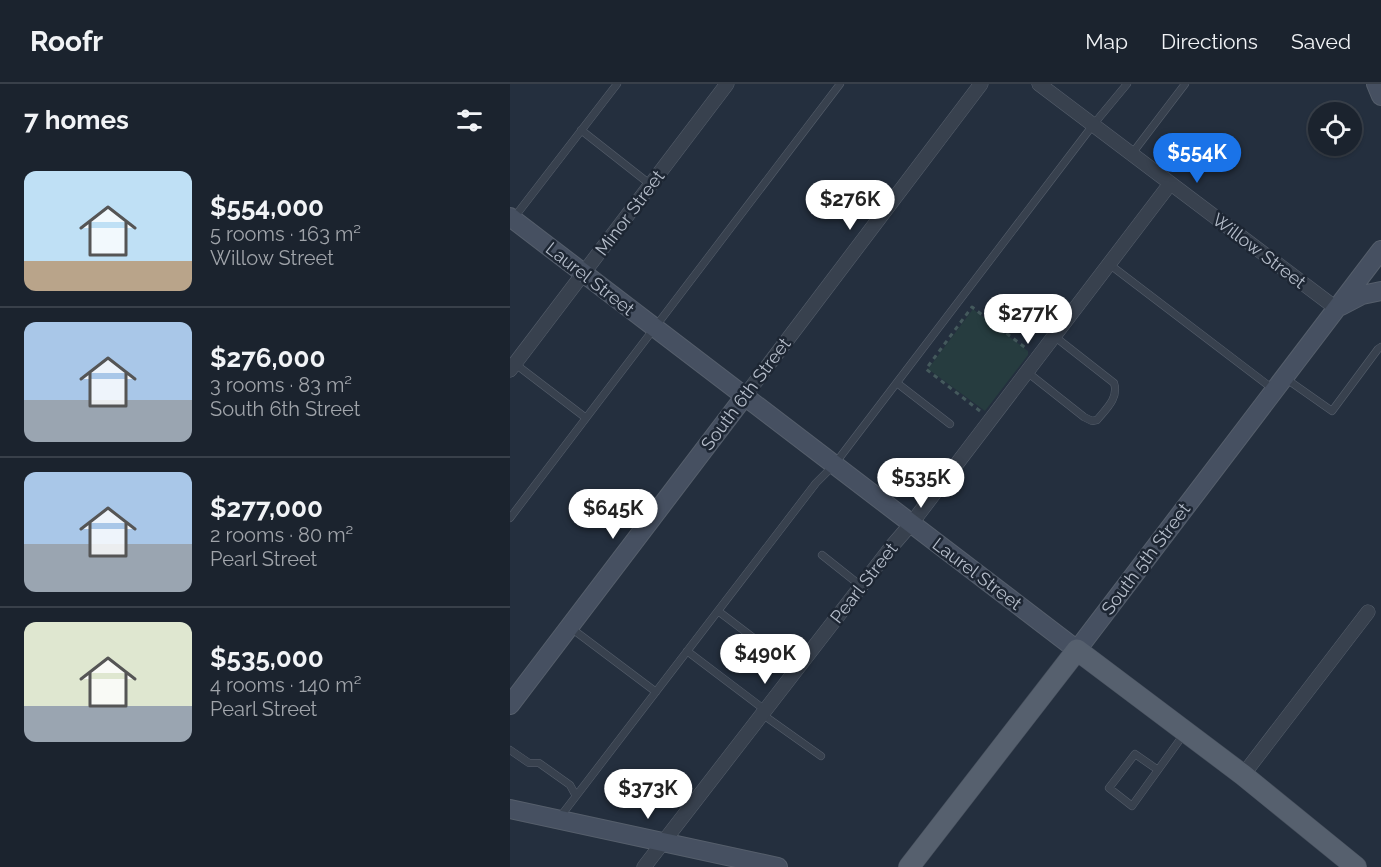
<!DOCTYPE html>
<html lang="en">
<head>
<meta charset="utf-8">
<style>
	body { margin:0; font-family:Raleway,sans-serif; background:#282f3a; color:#f1f3f6; height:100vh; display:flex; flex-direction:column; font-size:22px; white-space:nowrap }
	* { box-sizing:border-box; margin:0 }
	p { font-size:20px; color:#a0a4aa }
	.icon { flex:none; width:33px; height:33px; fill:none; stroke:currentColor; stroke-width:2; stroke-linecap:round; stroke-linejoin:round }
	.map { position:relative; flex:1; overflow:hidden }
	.details { display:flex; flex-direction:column; background:#1b232e; width:510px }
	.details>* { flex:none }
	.fabs { position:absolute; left:798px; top:18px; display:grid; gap:12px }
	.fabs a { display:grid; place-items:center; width:54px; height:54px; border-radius:50%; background:#1b232e; box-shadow:0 2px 4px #0004,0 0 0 2px #39404a; font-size:30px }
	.price { position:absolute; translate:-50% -51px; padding:0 14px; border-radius:21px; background:#fff; color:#222; font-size:20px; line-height:39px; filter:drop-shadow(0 2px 3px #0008) }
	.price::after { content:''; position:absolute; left:50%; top:36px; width:18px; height:14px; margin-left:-9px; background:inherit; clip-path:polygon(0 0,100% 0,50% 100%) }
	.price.active { background:#1a73e8; color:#fff }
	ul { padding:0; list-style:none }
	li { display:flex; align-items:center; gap:18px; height:150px; padding:0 24px }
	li+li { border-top:2px solid #39404a }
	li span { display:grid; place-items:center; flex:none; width:168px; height:120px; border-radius:12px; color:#555 }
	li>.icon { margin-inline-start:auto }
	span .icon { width:72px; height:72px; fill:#fffc; stroke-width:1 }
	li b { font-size:26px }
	h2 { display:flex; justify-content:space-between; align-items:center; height:72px; padding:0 24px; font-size:26px }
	header { display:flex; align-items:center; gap:36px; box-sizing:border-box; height:84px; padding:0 30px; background:#1b232e; border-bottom:2px solid #39404a }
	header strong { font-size:28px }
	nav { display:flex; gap:33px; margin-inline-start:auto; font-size:21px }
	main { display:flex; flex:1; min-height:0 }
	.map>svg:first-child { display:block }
	.green { fill:#263c3f }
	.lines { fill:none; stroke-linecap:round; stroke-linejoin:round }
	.lane-casing { stroke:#565f6c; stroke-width:8 }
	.street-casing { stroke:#565f6c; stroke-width:15 }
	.secondary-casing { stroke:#565f6c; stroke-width:20 }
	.primary-casing { stroke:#414a57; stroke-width:22 }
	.path { stroke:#44595c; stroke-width:3; stroke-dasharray:4.5 4.5; stroke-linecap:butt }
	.lane { stroke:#38414e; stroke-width:7 }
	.street { stroke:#38414e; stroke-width:14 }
	.secondary { stroke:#465061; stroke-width:18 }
	.primary { stroke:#56606e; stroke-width:21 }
	.labels { text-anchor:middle; stroke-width:5; stroke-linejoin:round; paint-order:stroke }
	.street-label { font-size:18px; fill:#b4bcc9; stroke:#1d2633 }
</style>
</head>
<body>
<header>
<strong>Roofr</strong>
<nav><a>Map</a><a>Directions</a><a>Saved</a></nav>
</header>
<main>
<section class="details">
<h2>7 homes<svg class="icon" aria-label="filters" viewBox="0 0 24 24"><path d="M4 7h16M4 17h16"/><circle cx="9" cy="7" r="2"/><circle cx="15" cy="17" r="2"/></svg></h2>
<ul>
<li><span style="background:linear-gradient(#bfe0f5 75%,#b9a48a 0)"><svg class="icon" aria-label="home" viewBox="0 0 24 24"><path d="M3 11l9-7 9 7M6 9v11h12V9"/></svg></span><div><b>$554,000</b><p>5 rooms · 163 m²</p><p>Willow Street</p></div></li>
<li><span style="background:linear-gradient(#a9c7e8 65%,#9aa5b1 0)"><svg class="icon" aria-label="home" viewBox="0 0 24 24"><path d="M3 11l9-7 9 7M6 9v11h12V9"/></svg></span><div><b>$276,000</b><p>3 rooms · 83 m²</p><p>South 6th Street</p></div></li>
<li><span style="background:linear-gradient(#a9c7e8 60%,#9aa5b1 0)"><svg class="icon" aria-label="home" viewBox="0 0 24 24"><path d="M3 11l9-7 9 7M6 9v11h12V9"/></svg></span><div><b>$277,000</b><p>2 rooms · 80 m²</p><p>Pearl Street</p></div></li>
<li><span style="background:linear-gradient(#dfe7d0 70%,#9aa5b1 0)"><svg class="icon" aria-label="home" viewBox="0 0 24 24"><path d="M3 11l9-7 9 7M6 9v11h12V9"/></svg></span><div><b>$535,000</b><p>4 rooms · 140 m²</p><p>Pearl Street</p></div></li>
</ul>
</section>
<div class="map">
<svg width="871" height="783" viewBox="0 0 871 783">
	<rect width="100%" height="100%" fill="#242f3e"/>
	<path class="green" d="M463,225L518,267V271L475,327L418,285Z"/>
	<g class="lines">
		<g class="lane-casing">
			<path id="lane" d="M71,46L141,101
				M621,71L675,0
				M3,135L107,0
				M599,180L763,305
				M4,279L76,334
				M517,288L574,333L582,337L587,336C596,325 609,314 604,299L544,252
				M775,294L822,327L868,265L871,263
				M387,299L440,340
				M0,434L330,0
				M312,471L351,502
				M208,527L286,586
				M61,544L146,608
				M177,567L255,626
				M252,630L311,672
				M0,666L19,679H29L60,701L66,712
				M648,686L625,670L599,704L622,722L674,650
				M50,733L306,399L324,381L583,41L617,0"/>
		</g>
		<g class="street-casing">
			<path id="street" d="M529,0L827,225
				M0,286L217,0
				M234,313L471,0
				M733,691L858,528
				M134,783L382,462L401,440L660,100"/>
		</g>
		<g class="secondary-casing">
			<path id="secondary" d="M866,0L871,12
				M0,133L567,566L871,166
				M831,222L852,211L871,207
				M0,621L234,313
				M0,725L268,783"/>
		</g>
		<g class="primary-casing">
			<path id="primary" d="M399,783L567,566L733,691L846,783"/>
		</g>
		<path class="path" d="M470,327L416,285L462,223L517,265"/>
		<use href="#lane" class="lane"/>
		<use href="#street" class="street"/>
		<use href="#secondary" class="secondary"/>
		<use href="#primary" class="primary"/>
	</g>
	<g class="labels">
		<g class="street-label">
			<text transform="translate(120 129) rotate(-53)" y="6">Minor Street</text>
			<text transform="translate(749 167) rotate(37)" y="6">Willow Street</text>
			<text transform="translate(80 195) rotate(38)" y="6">Laurel Street</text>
			<text transform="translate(236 310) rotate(-53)" y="6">South 6th Street</text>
			<text transform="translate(636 475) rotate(-53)" y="6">South 5th Street</text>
			<text transform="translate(467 490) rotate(37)" y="6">Laurel Street</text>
			<text transform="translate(354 499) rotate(-52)" y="6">Pearl Street</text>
		</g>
	</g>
</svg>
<div class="fabs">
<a><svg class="icon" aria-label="locate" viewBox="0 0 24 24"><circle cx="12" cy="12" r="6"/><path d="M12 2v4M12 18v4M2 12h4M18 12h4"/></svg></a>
</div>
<b class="price active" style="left:687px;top:100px">$554K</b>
<b class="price" style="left:340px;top:147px">$276K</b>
<b class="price" style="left:518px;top:261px">$277K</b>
<b class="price" style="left:411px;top:425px">$535K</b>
<b class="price" style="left:103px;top:456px">$645K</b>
<b class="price" style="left:255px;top:601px">$490K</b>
<b class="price" style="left:138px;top:736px">$373K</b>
</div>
</main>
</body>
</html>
